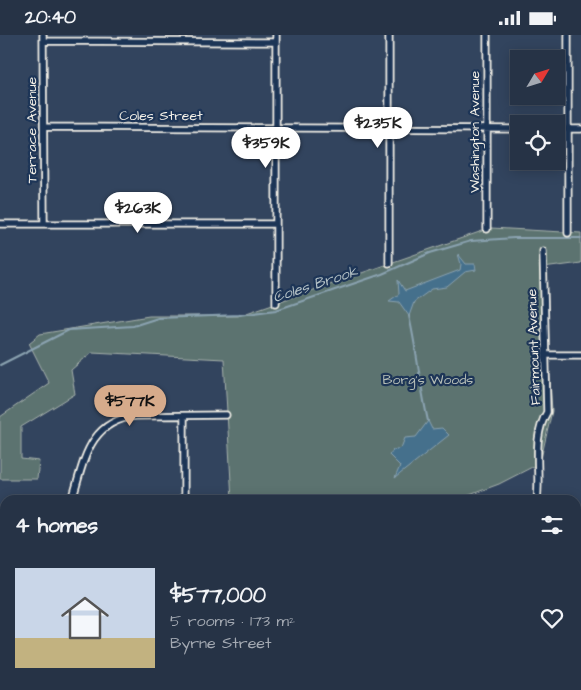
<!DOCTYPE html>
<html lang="en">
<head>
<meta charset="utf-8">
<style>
	body { margin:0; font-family:"Architects Daughter",sans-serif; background:#323f51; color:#f1f3f6; height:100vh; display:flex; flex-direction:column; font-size:19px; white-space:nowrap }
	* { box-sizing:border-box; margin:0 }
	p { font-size:16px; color:#a4aab3 }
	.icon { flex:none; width:28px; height:28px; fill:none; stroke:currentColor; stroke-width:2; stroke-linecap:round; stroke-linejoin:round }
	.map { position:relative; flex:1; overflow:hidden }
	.side { position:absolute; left:0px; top:460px; width:581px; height:195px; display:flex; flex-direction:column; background:#263346; border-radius:15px 15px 0 0; box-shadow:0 2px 12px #0003,0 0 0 1px #424e5f }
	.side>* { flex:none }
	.needle { width:32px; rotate:52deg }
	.controls { position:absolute; left:510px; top:15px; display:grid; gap:10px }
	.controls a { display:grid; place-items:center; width:55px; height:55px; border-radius:0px; background:#263346; box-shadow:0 2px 12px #0003,0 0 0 1px #424e5f; font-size:25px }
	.price { position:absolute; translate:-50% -42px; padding:0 11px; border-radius:18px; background:#fff; color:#222; font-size:16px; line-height:32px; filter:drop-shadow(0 1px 2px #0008) }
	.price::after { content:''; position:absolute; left:50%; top:30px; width:15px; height:11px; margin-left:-8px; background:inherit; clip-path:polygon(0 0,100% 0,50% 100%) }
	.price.current { background:#d6ab8b; color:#111 }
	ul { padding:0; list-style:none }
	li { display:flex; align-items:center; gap:15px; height:125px; padding:0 15px }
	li+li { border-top:1px solid #424e5f }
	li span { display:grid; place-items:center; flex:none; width:140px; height:100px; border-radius:0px; color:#555 }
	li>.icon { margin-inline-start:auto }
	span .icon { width:60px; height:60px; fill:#fffc; stroke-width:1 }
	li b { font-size:21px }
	h2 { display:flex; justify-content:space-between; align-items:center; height:60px; padding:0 15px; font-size:21px }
	.status { display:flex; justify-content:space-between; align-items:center; height:35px; padding:0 25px; background:#263346; direction:ltr }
	.status svg { height:14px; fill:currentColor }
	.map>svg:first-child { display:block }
	.green { fill:#5b7370; stroke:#a8b2ac }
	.water { fill:#456f8c; stroke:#8ba3b1 }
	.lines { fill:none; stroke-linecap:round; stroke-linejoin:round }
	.stream { stroke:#8ba3b1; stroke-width:2 }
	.minor-casing { stroke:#f4f1e8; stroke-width:9 }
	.minor { stroke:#1d3557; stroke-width:5.5 }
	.labels { text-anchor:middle; stroke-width:4.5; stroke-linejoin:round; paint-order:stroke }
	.street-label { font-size:14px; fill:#f4f1e8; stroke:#1d3557 }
	.park-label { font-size:14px; fill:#b7bfb8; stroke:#1d3557 }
	.water-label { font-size:15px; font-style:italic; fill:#b7c4c8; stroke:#1d3557 }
</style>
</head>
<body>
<div class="status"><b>20:40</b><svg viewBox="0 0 49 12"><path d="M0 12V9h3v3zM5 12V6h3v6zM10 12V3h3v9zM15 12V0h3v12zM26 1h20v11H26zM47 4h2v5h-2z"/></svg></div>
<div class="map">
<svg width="581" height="655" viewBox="0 0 581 655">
	<rect width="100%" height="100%" fill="#32445e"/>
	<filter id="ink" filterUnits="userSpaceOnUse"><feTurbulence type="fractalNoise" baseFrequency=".02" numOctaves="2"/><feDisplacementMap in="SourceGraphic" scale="10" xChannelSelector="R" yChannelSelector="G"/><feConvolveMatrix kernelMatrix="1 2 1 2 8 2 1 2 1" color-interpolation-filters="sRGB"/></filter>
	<g filter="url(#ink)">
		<path class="green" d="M491,193L581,198V228L543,233L552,376L540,428L499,449L456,465H232L224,324L92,317L71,335L75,359L21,392V424L39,426L37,444H0V382L49,348L29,308L40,299L149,281H238Z
			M5,595V650H48L42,655H0V598Z"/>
		<path class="water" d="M458,219L466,229H475L476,235L465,237L447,252L432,254L414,267L409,281L399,267L389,266L399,259L398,245L405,256L460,235L461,229Z
			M428,386L432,394L442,393L449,400L395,443L400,431L389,420L393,415L401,413L405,403L416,402Z"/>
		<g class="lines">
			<path class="stream" d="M409,281C417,316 420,351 428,386
				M0,330L69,295L133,291L158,283L239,280L276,275L382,239L430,218L471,206L514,203H581"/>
			<g class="minor-casing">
				<path id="minor" d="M43,0L44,189
					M487,0V194
					M43,6L276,7
					M44,92L519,94
					M556,94H581
					M0,189H276
					M568,198V0
					M389,228V0
					M276,268V0
					M545,320H581
					M72,465C84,427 88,386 136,381L226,380
					M184,465V381
					M537,465C541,435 531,404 547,377L543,216
					M576,514L581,512
					M0,531H5
					M285,650V655
					M252,655L263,650
					M422,655V650
					M540,655V650"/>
			</g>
			<use href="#minor" class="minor"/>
		</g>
	</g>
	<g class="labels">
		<g class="street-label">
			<text x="161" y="85">Coles Street</text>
			<text transform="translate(31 95) rotate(-90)" y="5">Terrace Avenue</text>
			<text transform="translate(474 97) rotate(-90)" y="5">Washington Avenue</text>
			<text transform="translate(533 312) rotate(-92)" y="5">Fairmount Avenue</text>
		</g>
		<g class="park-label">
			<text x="428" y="349">Borg's Woods</text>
		</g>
		<g class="water-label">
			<text transform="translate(315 249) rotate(-18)" y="5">Coles Brook</text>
		</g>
	</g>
</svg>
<div class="controls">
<a><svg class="needle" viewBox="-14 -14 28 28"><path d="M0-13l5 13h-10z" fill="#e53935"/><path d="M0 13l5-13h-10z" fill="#a4aab3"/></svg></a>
<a><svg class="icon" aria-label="locate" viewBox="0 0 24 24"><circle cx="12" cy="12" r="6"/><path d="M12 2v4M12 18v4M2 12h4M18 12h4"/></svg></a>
</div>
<b class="price" style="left:378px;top:114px">$235K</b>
<b class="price" style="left:266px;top:134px">$359K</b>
<b class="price" style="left:138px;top:199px">$263K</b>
<b class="price current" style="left:130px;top:392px">$577K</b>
<section class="side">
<h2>4 homes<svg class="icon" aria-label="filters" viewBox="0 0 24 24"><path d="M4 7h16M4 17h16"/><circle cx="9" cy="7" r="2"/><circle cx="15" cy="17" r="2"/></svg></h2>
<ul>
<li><span style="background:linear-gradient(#c9d6e8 70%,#c2b280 0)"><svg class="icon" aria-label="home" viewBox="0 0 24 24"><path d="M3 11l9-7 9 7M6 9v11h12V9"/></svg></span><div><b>$577,000</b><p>5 rooms · 173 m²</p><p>Byrne Street</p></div><svg class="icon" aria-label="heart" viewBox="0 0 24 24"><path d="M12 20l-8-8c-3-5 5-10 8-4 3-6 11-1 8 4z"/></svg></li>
</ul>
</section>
</div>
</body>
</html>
